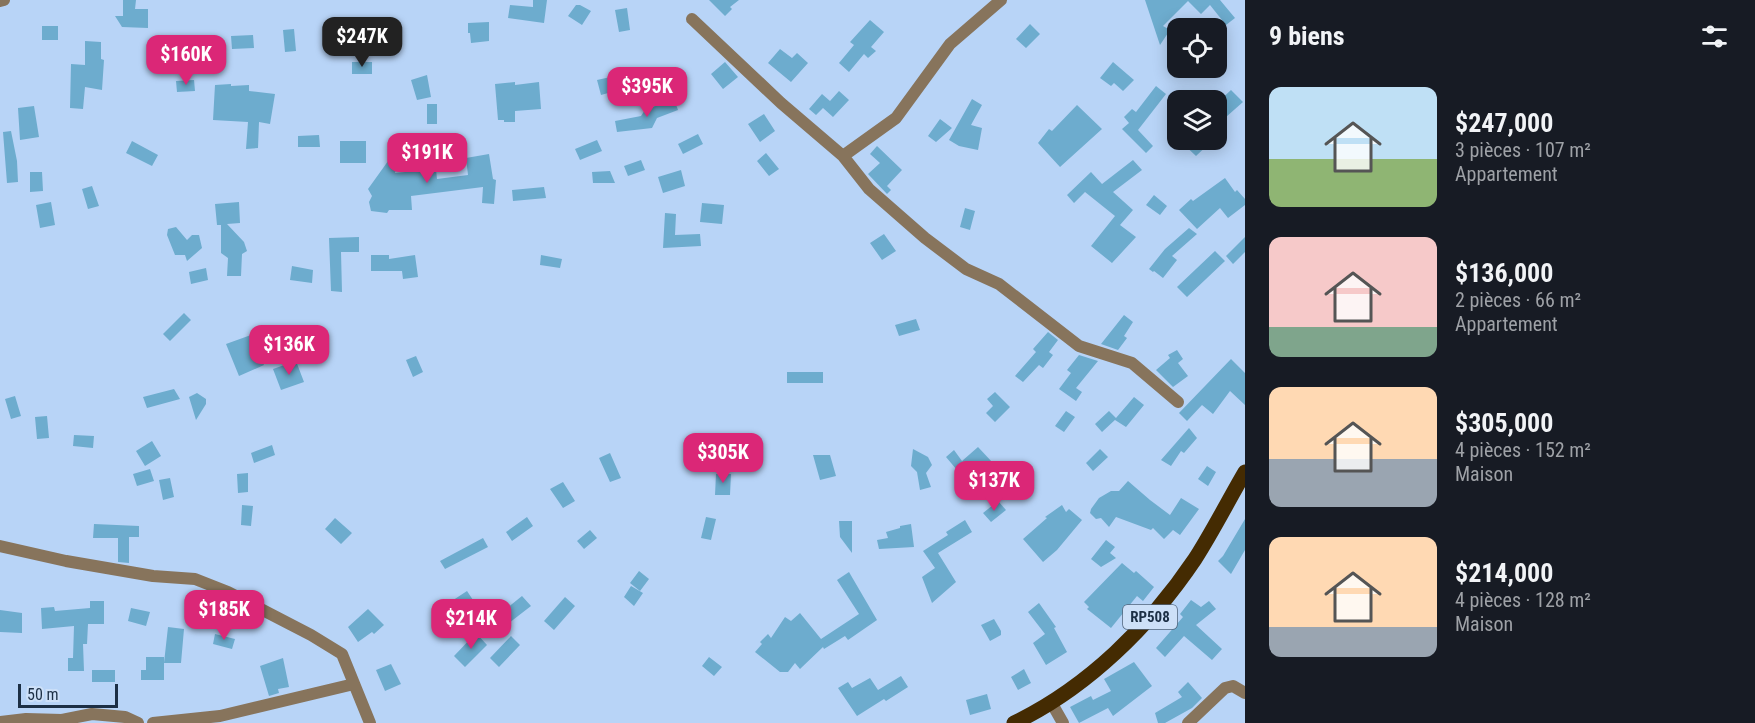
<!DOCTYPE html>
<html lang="fr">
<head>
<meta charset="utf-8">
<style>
	body { margin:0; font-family:"Roboto Condensed",sans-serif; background:#20242c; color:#f1f3f6; height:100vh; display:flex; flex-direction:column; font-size:22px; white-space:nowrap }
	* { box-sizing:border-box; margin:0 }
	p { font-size:20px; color:#9ea1a6 }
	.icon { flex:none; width:33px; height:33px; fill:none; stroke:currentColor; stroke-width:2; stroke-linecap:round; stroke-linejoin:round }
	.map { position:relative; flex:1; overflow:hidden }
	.side { display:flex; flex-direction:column; background:#171b24; width:510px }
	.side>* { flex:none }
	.fabs { position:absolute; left:1167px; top:18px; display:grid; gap:12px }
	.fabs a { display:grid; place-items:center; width:60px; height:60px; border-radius:12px; background:#171b24; box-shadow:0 3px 15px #0003; font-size:30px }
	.scale { position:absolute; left:18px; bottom:15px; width:100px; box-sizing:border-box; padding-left:6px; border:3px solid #1c2f45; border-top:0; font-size:16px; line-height:21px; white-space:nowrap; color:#1c2f45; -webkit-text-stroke:4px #cde0f8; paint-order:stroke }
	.price { position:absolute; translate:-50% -51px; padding:0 14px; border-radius:12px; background:#db2777; color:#fff; font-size:20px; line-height:39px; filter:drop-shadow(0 2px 3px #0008) }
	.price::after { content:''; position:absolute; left:50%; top:36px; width:18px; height:14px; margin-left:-9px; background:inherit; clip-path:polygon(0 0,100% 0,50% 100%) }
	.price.current { background:#222; color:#fff }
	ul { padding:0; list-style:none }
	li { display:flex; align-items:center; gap:18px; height:150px; padding:0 24px }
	li span { display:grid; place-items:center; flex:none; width:168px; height:120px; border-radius:12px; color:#555 }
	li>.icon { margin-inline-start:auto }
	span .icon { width:72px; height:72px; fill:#fffc; stroke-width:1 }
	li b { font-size:26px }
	h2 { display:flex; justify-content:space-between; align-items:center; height:72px; padding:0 24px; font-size:26px }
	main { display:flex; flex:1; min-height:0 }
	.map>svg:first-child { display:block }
	.building { fill:#6dacce }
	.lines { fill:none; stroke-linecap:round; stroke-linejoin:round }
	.minor { stroke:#87745c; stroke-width:12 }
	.primary { stroke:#442b02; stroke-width:15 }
	.labels { text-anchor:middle; stroke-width:4.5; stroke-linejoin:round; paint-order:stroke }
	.shield { fill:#cde0f8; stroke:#51647b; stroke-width:1.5 }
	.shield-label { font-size:15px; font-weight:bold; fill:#1c2f45 }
</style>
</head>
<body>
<main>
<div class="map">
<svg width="1245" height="723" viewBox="0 0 1245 723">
	<rect width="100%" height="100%" fill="#b8d4f7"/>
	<path class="building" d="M123,0H136L135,9H148V28L122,27L115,16H123Z
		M533,0H547L544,23L508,18L510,5L533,7Z
		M709,0H739L730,7L732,9L725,16Z
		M1145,0H1220L1235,18L1226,25L1210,5L1201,14L1188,1L1163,26L1170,30L1160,45Z
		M576,5H580L591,11L582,25L568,16Z
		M627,8L630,30L619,32L615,10Z
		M870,20L884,32L871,47L876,51L868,58L864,54L849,72L839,63L854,45L850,42Z
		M489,22V41L471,43L470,33H468V23Z
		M1030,24L1040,34L1026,48L1016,39Z
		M42,26H58V40H42Z
		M294,29L296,51L285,52L283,30Z
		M253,35L254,48L232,49L231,36Z
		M85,41L101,42V59L104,60L102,90L85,87L83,109L70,108L71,64L85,65Z
		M780,49L792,58L797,53L808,63L791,82L768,63Z
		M352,62H372V74H352Z
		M725,62L738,77L723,89L711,74Z
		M1113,62L1134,80L1123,91L1114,83L1111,86L1100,78Z
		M427,75L431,97L417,100L411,80Z
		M615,76L619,90L601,95L597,80Z
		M194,80L195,91L177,92L176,81Z
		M515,82V85L539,82L541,109L515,111V122H504V120H498L495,84Z
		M231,84V86L249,85V91L275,94L270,124L259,122L258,148L246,149L248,122L213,120L215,85Z
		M1156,86L1166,94L1138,130L1153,146L1146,153L1122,129L1129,123L1124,117L1132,109L1136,112Z
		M1231,90L1243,102L1226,117L1216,107V104Z
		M839,91L849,100L833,117L823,108L816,115L809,109L822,94L830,101Z
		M674,99L678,110L657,118L652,128L617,132L615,121L641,116L645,110Z
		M972,99L982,105L971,125L982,128L978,150L959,146L949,140Z
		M427,104H437V124H427Z
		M1077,105L1102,129L1060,167L1038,143L1049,129L1052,131Z
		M34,106L39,137L20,140L18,108Z
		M764,114L775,131L760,142L748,124Z
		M940,119L952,128L936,142L928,136Z
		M11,131L17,161L18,182L7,183L3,132Z
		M698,134L703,144L683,154L678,144Z
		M319,135L320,147H298V136Z
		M597,140L602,151L580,160L575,149Z
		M1179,140H1213L1196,156Z
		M132,141L158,155L152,166L126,153Z
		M340,141H366V163H340Z
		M401,143L395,173L436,169L437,179L468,175L466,158L489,154L493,179L496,180L494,204L482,203L483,187L411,196L412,210H389L387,213L371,211L369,202L372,196L368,189Z
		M877,146L902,170L887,186L891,190L887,194L868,174L880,163L870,154Z
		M766,153L779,169L769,176L757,161Z
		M641,160L645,170L628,176L624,166Z
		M1133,160L1142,170L1113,192L1133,210L1120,225L1136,237L1112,263L1091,246L1115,216L1085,192L1074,203L1067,195L1091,172L1102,184Z
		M681,170L685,186L663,193L658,177Z
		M610,171L615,183H593L592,172Z
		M30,172H42L43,191L30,192Z
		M1225,178L1235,192L1237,190L1245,199V205L1228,218L1220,208L1197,229L1179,210L1191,199L1193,201Z
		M92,186L99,206L88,209L82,189Z
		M544,187L546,198L513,201L512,190Z
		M1154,195L1167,206L1160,215L1146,205Z
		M51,202L55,225L40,228L36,205Z
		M239,202L240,223L227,224L244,242L247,251L242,254L241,276H227L228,258L221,253V225H217L215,204Z
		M702,203L724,205L722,224L700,222Z
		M965,208L975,211L970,230L960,227Z
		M665,213L676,214L675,235L700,234L701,246L663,248Z
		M176,227L187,240L192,235H199L202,248L187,261L185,255H175L167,235L168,229Z
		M1189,228L1197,234L1172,256L1177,260L1163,278L1154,271L1153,272L1149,269L1165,249Z
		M884,234L896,251L882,260L870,243Z
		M359,237V252H341L342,292L331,291L329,238Z
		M1245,237V252L1233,264L1226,256Z
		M1215,251L1225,261L1187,297L1177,287Z
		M371,255H389V259L415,255L418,277L403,279L402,271H371Z
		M541,255L562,259L560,268L540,265Z
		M292,266L313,270L312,283L290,280Z
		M206,268L208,280L191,284L189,272Z
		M184,313L191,320L170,341L163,334Z
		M1124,315L1133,322L1124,336L1127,338L1118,350L1101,344Z
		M916,319L920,330L899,336L895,325Z
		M1048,332L1058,340L1049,352L1053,355L1043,368L1039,365L1023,382L1015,376L1036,352L1033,349Z
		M251,335L264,365L239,376L226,344Z
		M1177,350L1183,359L1178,363L1188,376L1173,387L1156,370L1170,358L1168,355Z
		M1079,355L1098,361L1076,388L1082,392L1076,401L1059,389L1071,373L1067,370Z
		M416,356L423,372L413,377L406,360Z
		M1231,359L1245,373V405L1230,391L1213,414L1202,405L1187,421L1179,413Z
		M296,361L304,382L281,390L273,369Z
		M787,372H823V383H787Z
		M174,389L180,399L147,408L143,397Z
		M995,392L1010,407L995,422L986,413L993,406L987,399Z
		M197,393L206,399V404L196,420L189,397Z
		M15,396L21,416L11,419L5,399Z
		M1134,397L1144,405L1126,427L1115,420L1116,419L1102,432L1095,424L1109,411L1116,418Z
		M1066,411L1075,417L1064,432L1055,426Z
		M47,416L49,438L37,439L35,417Z
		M1189,428L1197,438L1184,453L1181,451L1171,466L1161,460Z
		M74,435L94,436L93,448L73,446Z
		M152,441L161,456L145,466L136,451Z
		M272,445L275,455L254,463L251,453Z
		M978,447L993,463L979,476L972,468L962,476L946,457L954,450L962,461Z
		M913,449L928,457L932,465L926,473L931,487L920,490L917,472L911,466Z
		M1100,449L1108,457L1093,471L1086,463Z
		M610,453L621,478L610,482L599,458Z
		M813,455H830L836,476L820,480Z
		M1207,466L1216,472L1208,486L1198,479Z
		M150,469L154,481L137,486L133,474Z
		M248,473V492L238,493L237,474Z
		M716,474H731L730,495H715Z
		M170,478L174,497L163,500L159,480Z
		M1018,479L1026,487L1014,499L1006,491Z
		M1128,481L1150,500L1170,515L1181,498L1199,509L1180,535L1173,530L1164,539L1153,528L1151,530L1116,517L1109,527L1101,518L1096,519L1090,513L1091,509L1099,498L1111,491H1119Z
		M563,482L575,501L563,508L550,489Z
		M998,501L1006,510L991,522L983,513Z
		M242,505L253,506L251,526L241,525Z
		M1062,505L1066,512L1069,509L1082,520L1057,550L1043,562L1023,539L1047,518L1045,517Z
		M527,517L533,526L512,541L506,532Z
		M706,517L716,519L711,540L701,538Z
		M335,518L352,533L341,544L325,529Z
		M1245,519V550L1231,574L1218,561L1223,556Z
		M965,520L972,532L938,553L956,582L932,603L922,577L935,568L923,551L948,535L946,532Z
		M839,521H852V553L840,537Z
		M94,524L139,526V537H129V563L118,562V538H93Z
		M911,524L914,547L879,549L877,540L888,538L886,532L900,528V526Z
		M590,530L597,538L584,549L577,541Z
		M483,538L488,547L445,569L440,561Z
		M1106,540L1115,547L1110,553L1116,558L1101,567L1091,559Z
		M1122,563L1134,573L1136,571L1154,587L1143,601L1137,596L1111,628L1087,609L1089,607L1084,602Z
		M639,571L649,579L640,591L630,583Z
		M849,572L877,620L848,640L845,636L824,649L823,647L800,669L795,663L788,672H780L755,652L762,644L760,642L768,634L771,638L785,617L791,621L800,613L821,639L859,614L837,580Z
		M631,586L643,593L634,606L624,597Z
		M467,591L473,600L438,616L435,612Z
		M522,596L531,606L509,623L501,613Z
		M565,597L575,606L554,630L544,621Z
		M1191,600L1201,607L1209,601L1216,609L1196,625L1222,649L1212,660L1184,636L1165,657L1156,648L1183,617L1180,614Z
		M90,601H104V624H88L87,644H83L84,671H68V658H73L74,626L42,629L41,608L54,607L55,611L90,608Z
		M1039,603L1056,627L1054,628L1067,652L1046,665L1033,643L1045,634L1028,612Z
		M131,608L150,612L146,626L128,621Z
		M368,609L384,625L374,634L372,632L358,642L348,627Z
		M0,610L22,613V633L0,632Z
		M994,619L1001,631V635L990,641L981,625Z
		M168,627L184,629L181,663H164Z
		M476,633L487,645L465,667L454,656Z
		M215,634L235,639L232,649L213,644Z
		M511,636L520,645L499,667L490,658Z
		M146,657H164V680H141V670H146Z
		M709,657L722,667L714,676L702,666Z
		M283,658L289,687L278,689L279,693L269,696L260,666Z
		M1134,662L1152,686L1113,716L1108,708L1079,723L1070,707L1091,696L1093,700L1111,691L1104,679Z
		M391,664L401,684L385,691L376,670Z
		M1024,669L1031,683L1018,690L1011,677Z
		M92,670H115V682H92Z
		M901,676L908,687L886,701L884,699L857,716L838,688L848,682L852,688L870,678L878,690Z
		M1188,682L1202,698L1192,708L1165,723H1158L1155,713L1182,697L1178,692Z
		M987,694L991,709L970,715L966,700Z"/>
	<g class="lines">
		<path class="minor" d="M0,1L4,0
			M692,19L781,103L843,156L869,189L925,238L966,269L999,284L1079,346L1132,363L1178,402
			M843,156L896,118L950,44L1001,0
			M0,546L66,561L153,576L195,579L228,592L311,635L342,654L370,723
			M1051,702L1063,723
			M0,722L26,719L62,720L92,714L125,717L138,723
			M153,723L220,716L354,684
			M1188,723L1225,688L1233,686L1245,693"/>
		<path class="primary" d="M1014,723C1087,688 1150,626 1195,559C1213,531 1228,501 1245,472"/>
	</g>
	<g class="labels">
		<rect class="shield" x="1123" y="605" width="54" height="24" rx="4.5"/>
		<g class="shield-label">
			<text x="1150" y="622">RP508</text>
		</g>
	</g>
</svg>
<div class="fabs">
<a><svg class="icon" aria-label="locate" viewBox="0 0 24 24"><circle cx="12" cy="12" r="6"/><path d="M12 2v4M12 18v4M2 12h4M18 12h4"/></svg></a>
<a><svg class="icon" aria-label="layers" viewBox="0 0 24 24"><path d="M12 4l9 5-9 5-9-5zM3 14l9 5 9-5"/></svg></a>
</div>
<div class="scale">50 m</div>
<b class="price current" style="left:362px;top:68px">$247K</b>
<b class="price" style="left:186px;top:86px">$160K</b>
<b class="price" style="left:647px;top:118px">$395K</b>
<b class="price" style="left:427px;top:184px">$191K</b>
<b class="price" style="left:289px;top:376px">$136K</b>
<b class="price" style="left:723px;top:484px">$305K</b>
<b class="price" style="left:994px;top:512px">$137K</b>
<b class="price" style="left:224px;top:641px">$185K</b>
<b class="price" style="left:471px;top:650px">$214K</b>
</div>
<section class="side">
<h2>9 biens<svg class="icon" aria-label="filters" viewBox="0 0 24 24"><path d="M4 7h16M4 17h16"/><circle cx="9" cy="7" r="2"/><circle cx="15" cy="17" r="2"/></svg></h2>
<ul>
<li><span style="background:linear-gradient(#bfe0f5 60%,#8fb573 0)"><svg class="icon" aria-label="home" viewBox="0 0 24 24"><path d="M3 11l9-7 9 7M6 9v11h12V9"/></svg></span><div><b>$247,000</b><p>3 pièces · 107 m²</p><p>Appartement</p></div></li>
<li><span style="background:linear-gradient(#f6c9c9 75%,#7fa58c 0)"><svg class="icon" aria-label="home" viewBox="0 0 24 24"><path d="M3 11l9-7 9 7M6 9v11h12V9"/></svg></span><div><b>$136,000</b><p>2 pièces · 66 m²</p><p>Appartement</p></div></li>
<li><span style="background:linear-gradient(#ffd9b3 60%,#9aa5b1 0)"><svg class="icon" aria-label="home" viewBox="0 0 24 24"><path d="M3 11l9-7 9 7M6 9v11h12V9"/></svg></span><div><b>$305,000</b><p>4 pièces · 152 m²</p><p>Maison</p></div></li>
<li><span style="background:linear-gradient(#ffd9b3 75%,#9aa5b1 0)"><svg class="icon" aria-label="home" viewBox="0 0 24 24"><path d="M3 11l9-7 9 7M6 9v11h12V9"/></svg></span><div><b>$214,000</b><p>4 pièces · 128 m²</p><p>Maison</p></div></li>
</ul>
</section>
</main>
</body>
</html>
